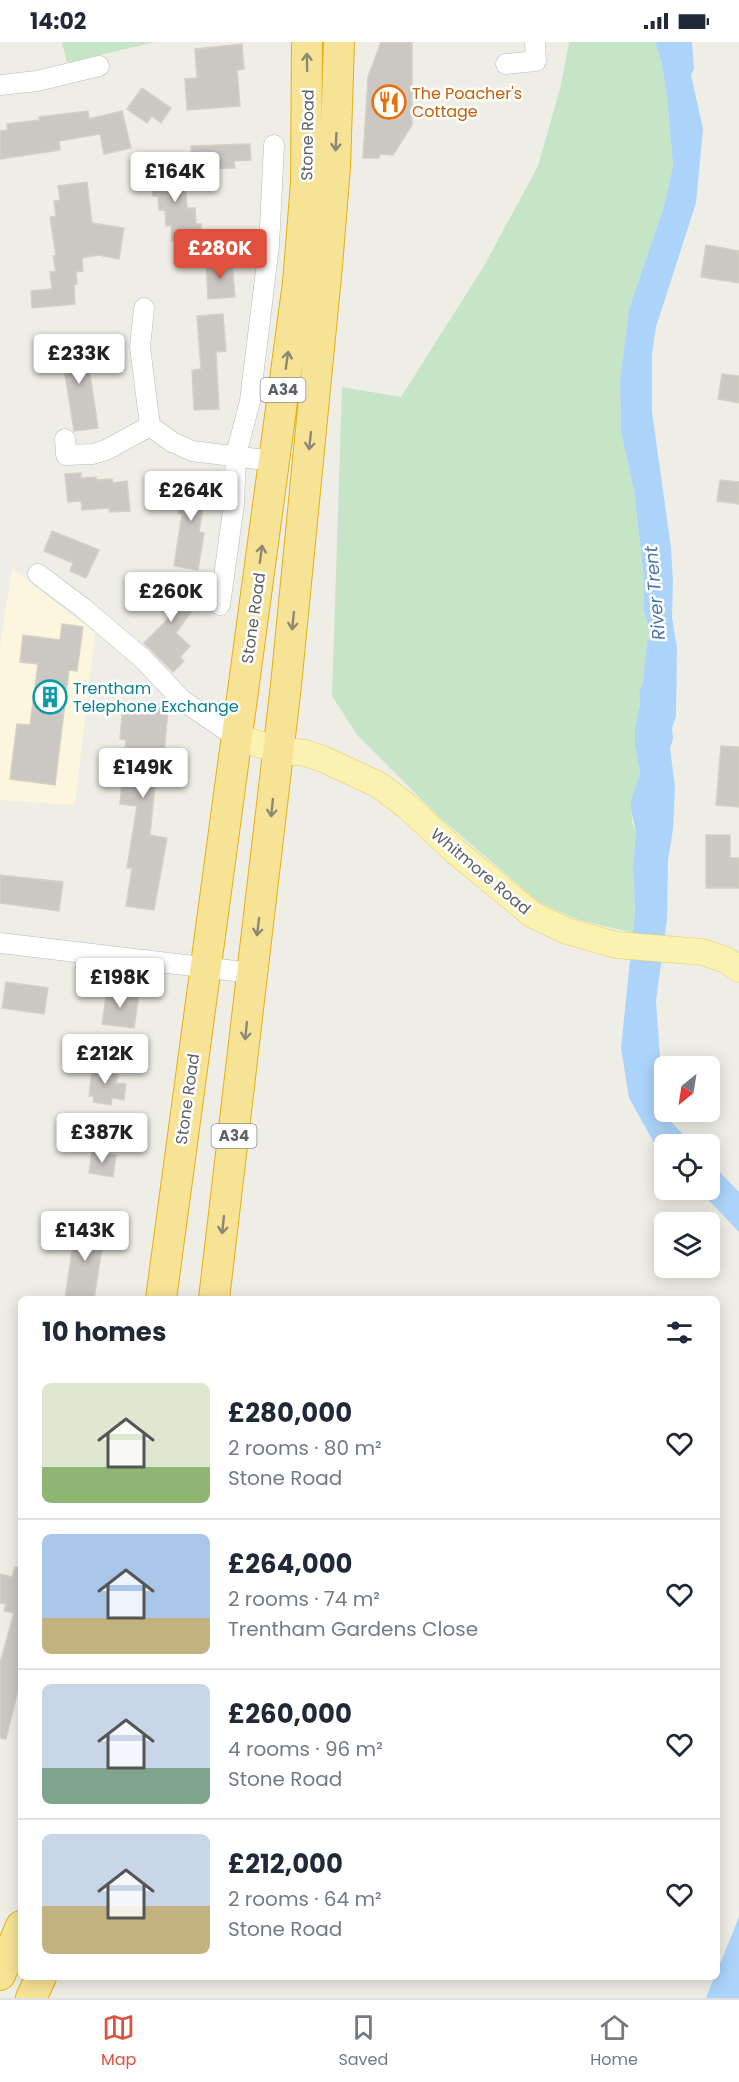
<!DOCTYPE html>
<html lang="en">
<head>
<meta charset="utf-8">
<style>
	body { margin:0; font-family:Poppins,sans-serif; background:#f6f6f7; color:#1f2937; height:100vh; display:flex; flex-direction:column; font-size:22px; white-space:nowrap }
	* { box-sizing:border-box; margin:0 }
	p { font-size:20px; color:#747a83 }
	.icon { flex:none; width:33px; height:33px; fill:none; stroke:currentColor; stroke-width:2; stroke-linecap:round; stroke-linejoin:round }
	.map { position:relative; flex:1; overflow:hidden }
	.panel { position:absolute; left:18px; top:1254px; width:702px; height:684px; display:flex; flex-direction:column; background:#fff; border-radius:9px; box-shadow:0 3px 15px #0003 }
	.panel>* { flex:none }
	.needle { width:39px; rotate:210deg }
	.buttons { position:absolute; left:654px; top:1014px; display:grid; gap:12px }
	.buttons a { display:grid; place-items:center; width:66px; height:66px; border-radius:9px; background:#fff; box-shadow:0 3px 15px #0003; font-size:30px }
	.price { position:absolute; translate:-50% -51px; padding:0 14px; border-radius:6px; background:#fff; color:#222; font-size:20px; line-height:39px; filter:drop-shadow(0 2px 3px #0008) }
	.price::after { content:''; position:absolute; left:50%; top:36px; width:18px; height:14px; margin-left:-9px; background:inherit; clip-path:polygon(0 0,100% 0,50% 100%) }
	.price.selected { background:#df513d; color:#fff }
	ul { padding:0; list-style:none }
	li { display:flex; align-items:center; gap:18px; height:150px; padding:0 24px }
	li+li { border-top:2px solid #e0e1e3 }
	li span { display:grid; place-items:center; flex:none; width:168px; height:120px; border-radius:9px; color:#555 }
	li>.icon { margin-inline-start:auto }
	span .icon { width:72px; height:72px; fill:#fffc; stroke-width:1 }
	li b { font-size:26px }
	h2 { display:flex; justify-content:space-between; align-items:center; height:72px; padding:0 24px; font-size:26px }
	.status { display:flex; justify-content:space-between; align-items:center; height:42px; padding:0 30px; background:#fff; direction:ltr }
	.status svg { height:16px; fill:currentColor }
	.menu { display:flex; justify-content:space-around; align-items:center; height:84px; border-top:2px solid #e0e1e3; background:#fff; font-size:16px; color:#747a83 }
	.menu a { display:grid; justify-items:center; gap:3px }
	.menu .selected { color:#df513d }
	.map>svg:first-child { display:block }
	.commercial { fill:#fcf6df }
	.green { fill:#c5e5c6 }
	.water { fill:#acd4fa }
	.building { fill:#cbc8c4; stroke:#d4d0c5; stroke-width:1.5 }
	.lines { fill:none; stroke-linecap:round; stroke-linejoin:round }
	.minor-casing { stroke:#b7b8bc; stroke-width:21 }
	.major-casing { stroke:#e9ca66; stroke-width:27 }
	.highway-casing { stroke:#e7ae0e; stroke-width:32 }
	.minor { stroke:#fff; stroke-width:20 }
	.major { stroke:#faf2b0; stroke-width:26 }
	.highway { stroke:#f7e396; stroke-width:30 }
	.oneway { stroke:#8c8874 }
	.labels { text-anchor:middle; stroke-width:5; stroke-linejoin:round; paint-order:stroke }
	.shield { fill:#fff; stroke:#8e9094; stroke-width:1.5 }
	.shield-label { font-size:15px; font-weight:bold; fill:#5e6166 }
	.food-label { font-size:16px; fill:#c56008; stroke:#fff; text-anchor:start }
	.street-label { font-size:16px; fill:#5e6166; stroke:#fff }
	.culture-label { font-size:16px; fill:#0d838f; stroke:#fff; text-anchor:start }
	.water-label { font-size:18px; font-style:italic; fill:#4974ac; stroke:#fff }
</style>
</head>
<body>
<div class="status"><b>14:02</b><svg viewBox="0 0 49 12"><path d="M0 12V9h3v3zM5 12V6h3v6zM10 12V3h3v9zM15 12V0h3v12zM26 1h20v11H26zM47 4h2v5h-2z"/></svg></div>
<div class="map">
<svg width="739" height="1956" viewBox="0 0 739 1956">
	<rect width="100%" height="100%" fill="#efeee6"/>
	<path class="commercial" d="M12,526L95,591L75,763L0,758V605Z"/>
	<path class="green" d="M62,0H155L67,21Z
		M569,0H655L661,18L667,55L673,124L664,164L629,267L620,338L621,390L634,449L644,537V570L651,594L647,600L643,640L639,649L640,661L635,686V705L640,731L631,758L632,780L636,790L633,823L635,870L633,891L579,878L540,861L439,775L357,693L332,654L342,345L401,355L484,224L538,124L561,43Z"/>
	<path class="water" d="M655,0H692L694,27L691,33L703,87L696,161L656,285L652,312V370L671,506L673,540L672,575L677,606L676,674L672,686L673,697L670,706L675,745L673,787L668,818L667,877L656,959L664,1070H666L667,1076L693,1102H664V1111L653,1099L629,1056L621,1006L635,870L633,823L636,790L631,767V758L640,731L635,705V686L640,661L639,649L643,640L647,600L651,594L644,570V537L634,449L621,390L620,338L629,267L664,164L673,124L667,55L661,18Z
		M710,1120L739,1150V1190L699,1148H710Z
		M739,1875V1956H706L714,1935H717V1929Z"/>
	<path class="building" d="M381,0H412V83L393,113L380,112L379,116H363L368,35Z
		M242,2L244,27L237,28L240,64L187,68L185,37L197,36L195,7Z
		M142,46L171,66L161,81L152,74L147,81L127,67Z
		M88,69L89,77L122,69L131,106L104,112L100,92L59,99L60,108L0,117V89L8,88L7,82L40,78L39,75Z
		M250,102L251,118L234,119L235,126L192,127L191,104Z
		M184,126L187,166H195L196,182H201L202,197L172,198L171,183L166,184L165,168H159L158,154H153L151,127Z
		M87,140L92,181L124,186L119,217L99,213L82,216L83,229L76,230L77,242L74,243L75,262L32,266L31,249L52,247L50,230H56L53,214H56L50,175L56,174L54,159L60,158L58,144Z
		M706,203L739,209V241L701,235Z
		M232,218L235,255L208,257L206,220Z
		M223,272L226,309L216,310L219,367L194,368L192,328L201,327L197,274Z
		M85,298L98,386L74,389L60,301Z
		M722,332L739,334V361L718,357Z
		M81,431V436L96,435V438L112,437L113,441L127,439L130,469L110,470L109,466L82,468L81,459L68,460L65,432Z
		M184,432L208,436L199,490L204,491L198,528L174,524L182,472L178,471Z
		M720,438L739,440V462L717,459Z
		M52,489L99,508L86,536L70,529L73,521L44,509Z
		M166,534L199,559L176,591L190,604L180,615L184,619L173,630L144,601L171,574L149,557Z
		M62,582L83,585L77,629L69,628L55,743L10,737L17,682L30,683L38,622L20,620L23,593L60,598Z
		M123,662L168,667L164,713L158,712L150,793L167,796L154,868L126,864L132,826H127L137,764L120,762L126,698L120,697Z
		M721,704L739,705V765L716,763Z
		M706,793H730V816H739V846H706Z
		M0,833L63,840L59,869L0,861Z
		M6,940L48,946L44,972L2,966Z
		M107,948L139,952L134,986L102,982Z
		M93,1020L109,1023L108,1031L118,1033L116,1041L126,1042L124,1058L112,1056L111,1063L93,1060L94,1054H89Z
		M92,1109L116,1113L113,1135L89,1131Z
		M76,1181L105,1186L94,1257H65Z
		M15,1525H21V1637L6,1697L0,1696V1621L14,1571L4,1569L6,1562L0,1561V1532L12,1535Z"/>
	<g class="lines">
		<g class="minor-casing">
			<path id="minor" d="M506,22L536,19L535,0
				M0,43L37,39L99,24
				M144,266L140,305L150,384L172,400L192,409L274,419
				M65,397L66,413L93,412L106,408L150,384
				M38,532L83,566L142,616L182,658L236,695
				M220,563L234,462L236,413L250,359L269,204L274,103
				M0,901L252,931"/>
		</g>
		<g class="major-casing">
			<path id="major" d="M236,695L278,708L305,711L323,717L379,743L408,765L455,809L533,873L567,889L616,903L703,910L726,918L739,927"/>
		</g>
		<g class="highway-casing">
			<path id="highway" d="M161,1257L298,241L306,141L307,0
				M214,1257L286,643L327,224L335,125L339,0
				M0,1933L21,1884
				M31,1956L41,1935"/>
		</g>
		<use href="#minor" class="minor"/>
		<use href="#major" class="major"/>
		<use href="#highway" class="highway"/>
	</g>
	<defs><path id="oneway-shaft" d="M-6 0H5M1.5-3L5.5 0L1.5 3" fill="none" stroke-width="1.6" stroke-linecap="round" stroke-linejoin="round" transform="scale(1.5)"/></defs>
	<g class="oneway">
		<use href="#oneway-shaft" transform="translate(307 20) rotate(-91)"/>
		<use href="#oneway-shaft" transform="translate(336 100) rotate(93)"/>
		<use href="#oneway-shaft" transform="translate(287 318) rotate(-82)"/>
		<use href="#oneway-shaft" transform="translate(310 399) rotate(96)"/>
		<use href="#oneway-shaft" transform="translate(261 512) rotate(-82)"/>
		<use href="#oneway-shaft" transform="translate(293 579) rotate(96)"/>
		<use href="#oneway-shaft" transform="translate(272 766) rotate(96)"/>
		<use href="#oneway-shaft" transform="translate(258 885) rotate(97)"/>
		<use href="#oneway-shaft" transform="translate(246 989) rotate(96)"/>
		<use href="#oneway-shaft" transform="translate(223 1183) rotate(96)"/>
	</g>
	<defs>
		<g id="restaurant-ring" transform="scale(1.725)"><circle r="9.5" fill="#fff" stroke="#e8710a" stroke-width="1.5"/><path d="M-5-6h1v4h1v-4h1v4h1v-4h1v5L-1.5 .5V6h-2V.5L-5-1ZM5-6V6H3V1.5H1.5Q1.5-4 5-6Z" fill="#e8710a"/></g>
		<g id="building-ring" transform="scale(1.725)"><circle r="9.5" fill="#fff" stroke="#0f9aa8" stroke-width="1.5"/><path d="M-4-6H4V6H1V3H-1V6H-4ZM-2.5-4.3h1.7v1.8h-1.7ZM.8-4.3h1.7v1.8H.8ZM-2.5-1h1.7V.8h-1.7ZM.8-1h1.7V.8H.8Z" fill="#0f9aa8"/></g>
	</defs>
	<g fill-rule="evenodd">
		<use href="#restaurant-ring" x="389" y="60"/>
		<use href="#building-ring" x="50" y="655"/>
	</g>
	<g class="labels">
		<g class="shield">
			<rect x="260.5" y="336" width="45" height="24" rx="4.5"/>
			<rect x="211.5" y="1082" width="45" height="24" rx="4.5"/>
		</g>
		<g class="shield-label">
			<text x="283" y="353">A34</text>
			<text x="234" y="1099">A34</text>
		</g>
		<g class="food-label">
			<text x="412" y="57">The Poacher's<tspan x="412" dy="18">Cottage</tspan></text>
		</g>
		<g class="street-label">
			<text transform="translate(307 93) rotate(-89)" y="6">Stone Road</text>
			<text transform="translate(253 576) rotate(-82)" y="6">Stone Road</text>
			<text transform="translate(481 829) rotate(40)" y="6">Whitmore Road</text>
			<text transform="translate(187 1057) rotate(-82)" y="6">Stone Road</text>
		</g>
		<g class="culture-label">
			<text x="73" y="652">Trentham<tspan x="73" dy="18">Telephone Exchange</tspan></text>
		</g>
		<g class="water-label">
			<text transform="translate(655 551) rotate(-95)" y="6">River Trent</text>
		</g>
	</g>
</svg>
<div class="buttons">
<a><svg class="needle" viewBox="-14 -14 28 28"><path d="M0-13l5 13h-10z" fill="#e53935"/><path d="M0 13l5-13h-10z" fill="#747a83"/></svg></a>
<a><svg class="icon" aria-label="locate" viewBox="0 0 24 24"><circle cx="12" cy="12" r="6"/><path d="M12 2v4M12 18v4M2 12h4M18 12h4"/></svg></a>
<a><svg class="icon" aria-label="layers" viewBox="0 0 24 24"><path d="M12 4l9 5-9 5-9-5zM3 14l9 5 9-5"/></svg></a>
</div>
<b class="price" style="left:175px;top:161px">£164K</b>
<b class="price selected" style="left:220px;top:238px">£280K</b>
<b class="price" style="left:79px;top:343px">£233K</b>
<b class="price" style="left:191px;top:480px">£264K</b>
<b class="price" style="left:171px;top:581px">£260K</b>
<b class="price" style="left:143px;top:757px">£149K</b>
<b class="price" style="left:120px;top:967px">£198K</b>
<b class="price" style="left:105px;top:1043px">£212K</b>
<b class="price" style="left:102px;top:1122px">£387K</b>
<b class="price" style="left:85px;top:1220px">£143K</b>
<section class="panel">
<h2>10 homes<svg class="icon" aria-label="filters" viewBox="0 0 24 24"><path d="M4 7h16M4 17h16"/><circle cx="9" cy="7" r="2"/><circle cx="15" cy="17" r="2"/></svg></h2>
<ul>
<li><span style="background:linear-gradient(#dfe7d0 70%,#8fb573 0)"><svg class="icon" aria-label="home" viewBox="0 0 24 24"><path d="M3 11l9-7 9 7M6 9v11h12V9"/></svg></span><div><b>£280,000</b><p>2 rooms · 80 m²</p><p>Stone Road</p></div><svg class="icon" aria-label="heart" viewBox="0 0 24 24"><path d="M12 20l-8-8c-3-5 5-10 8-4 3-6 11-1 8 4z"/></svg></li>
<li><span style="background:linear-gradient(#a9c7e8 70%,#c2b280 0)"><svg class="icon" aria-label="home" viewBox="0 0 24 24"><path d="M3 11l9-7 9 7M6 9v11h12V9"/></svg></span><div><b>£264,000</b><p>2 rooms · 74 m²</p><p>Trentham Gardens Close</p></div><svg class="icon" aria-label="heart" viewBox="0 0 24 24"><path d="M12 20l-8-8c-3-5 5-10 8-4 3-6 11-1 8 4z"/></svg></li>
<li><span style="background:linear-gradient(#c9d6e8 70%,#7fa58c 0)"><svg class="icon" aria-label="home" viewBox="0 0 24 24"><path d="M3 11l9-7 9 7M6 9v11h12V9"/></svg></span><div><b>£260,000</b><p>4 rooms · 96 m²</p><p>Stone Road</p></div><svg class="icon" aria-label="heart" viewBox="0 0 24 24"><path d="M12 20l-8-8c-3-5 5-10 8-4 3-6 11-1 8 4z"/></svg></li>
<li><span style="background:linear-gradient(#c9d6e8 60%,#c2b280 0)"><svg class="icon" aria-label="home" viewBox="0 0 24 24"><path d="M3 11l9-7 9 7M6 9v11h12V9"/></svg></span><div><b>£212,000</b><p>2 rooms · 64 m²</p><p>Stone Road</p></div><svg class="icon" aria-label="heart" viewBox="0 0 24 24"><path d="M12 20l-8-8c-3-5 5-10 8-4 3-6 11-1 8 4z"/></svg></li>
</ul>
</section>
</div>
<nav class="menu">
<a class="selected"><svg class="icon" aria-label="map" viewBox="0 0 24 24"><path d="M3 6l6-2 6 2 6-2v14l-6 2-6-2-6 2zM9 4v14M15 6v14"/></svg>Map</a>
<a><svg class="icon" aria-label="saved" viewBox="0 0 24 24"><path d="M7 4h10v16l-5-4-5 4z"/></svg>Saved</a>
<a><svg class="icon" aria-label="home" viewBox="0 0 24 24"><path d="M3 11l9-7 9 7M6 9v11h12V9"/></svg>Home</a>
</nav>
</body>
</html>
